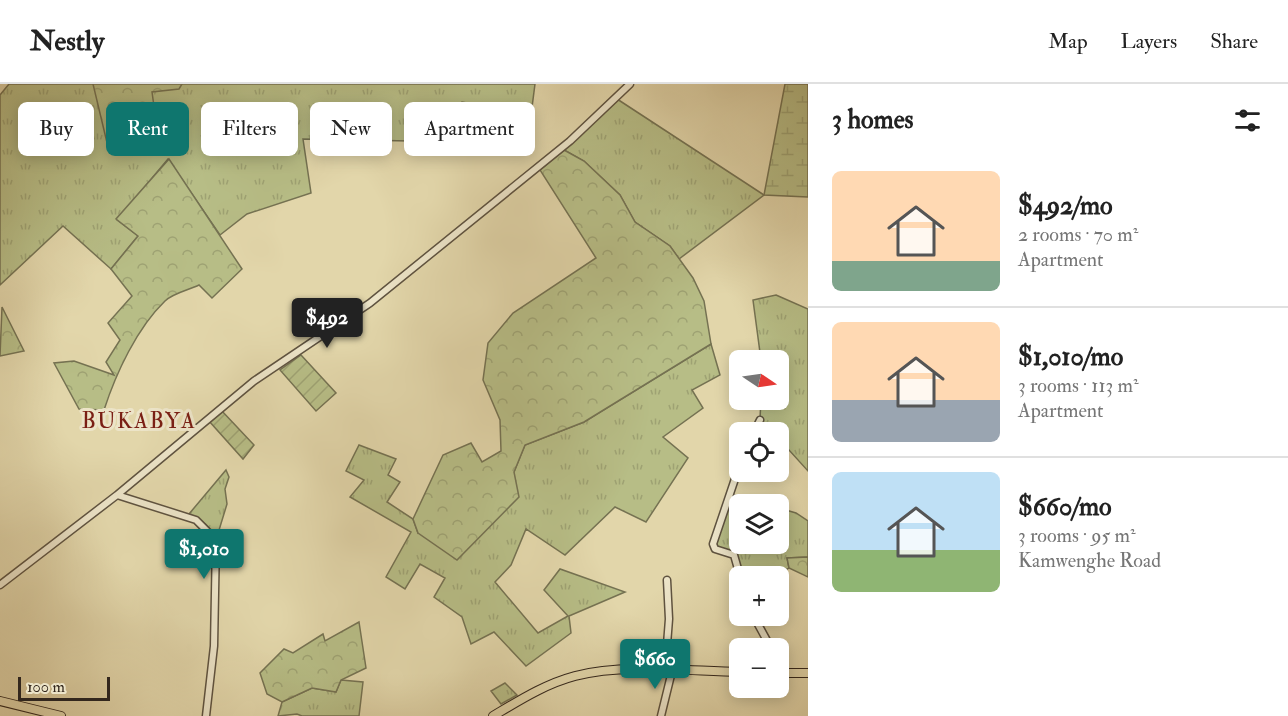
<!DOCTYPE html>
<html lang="en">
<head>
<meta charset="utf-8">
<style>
	body { margin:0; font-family:"IM FELL Double Pica",serif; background:#f6f6f6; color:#222; height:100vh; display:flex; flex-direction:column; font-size:22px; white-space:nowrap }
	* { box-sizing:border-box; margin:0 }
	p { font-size:20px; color:#767676 }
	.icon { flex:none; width:33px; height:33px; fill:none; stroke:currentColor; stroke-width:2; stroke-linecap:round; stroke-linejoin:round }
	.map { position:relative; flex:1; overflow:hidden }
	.sheet { display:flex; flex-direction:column; background:#fff; width:480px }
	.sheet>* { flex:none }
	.hud { position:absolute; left:18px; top:18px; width:570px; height:54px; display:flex; gap:12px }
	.needle { width:39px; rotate:103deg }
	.buttons { position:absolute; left:729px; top:266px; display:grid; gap:12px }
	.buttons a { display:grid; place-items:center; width:60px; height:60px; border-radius:9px; background:#fff; box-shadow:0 3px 15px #0003; font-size:30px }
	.scale { position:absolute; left:18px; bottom:15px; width:92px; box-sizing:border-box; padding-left:6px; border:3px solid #33271d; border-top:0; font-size:16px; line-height:21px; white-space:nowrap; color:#33271d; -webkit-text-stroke:4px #ece4c8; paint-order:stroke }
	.price { position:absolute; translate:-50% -51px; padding:0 14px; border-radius:6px; background:#0f766e; color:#fff; font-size:20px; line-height:39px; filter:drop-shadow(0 2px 3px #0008) }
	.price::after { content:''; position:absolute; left:50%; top:36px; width:18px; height:14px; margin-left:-9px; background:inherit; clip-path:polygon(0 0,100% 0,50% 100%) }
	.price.on { background:#222; color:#fff }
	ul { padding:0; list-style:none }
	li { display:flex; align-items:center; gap:18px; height:150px; padding:0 24px }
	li+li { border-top:2px solid #e0e0e0 }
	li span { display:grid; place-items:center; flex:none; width:168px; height:120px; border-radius:9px; color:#555 }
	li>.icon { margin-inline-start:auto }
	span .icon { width:72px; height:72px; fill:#fffc; stroke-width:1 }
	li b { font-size:26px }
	h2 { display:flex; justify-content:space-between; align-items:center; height:72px; padding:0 24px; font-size:26px }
	.chip { padding:0 21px; border-radius:9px; background:#fff; box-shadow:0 3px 15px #0003; font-size:21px; line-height:54px }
	.chip.on { background:#0f766e; color:#fff }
	header { display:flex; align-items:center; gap:36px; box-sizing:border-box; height:84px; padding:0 30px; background:#fff; border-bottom:2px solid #e0e0e0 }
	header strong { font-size:28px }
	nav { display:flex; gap:33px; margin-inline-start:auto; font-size:21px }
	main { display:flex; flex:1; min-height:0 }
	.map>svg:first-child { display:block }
	.grass { fill:url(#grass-tufts); stroke:#757252; stroke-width:1.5 }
	.forest { fill:url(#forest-crowns); stroke:#757252; stroke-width:1.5 }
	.wetland { fill:url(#wetland-marsh); stroke:#757252; stroke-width:1.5 }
	.garden { fill:url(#garden-furrows); stroke:#757252; stroke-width:1.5 }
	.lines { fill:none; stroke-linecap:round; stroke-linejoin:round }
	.minor-casing { stroke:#5f5340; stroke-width:9 }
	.major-casing { stroke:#33271d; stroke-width:10 }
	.minor { stroke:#ece4c8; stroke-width:6 }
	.major { stroke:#e2d6aa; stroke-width:8 }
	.labels { text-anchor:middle; stroke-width:6; stroke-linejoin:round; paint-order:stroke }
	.quarter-label { font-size:22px; letter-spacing:1.5px; fill:#7a1f14; stroke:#ece4c8 }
</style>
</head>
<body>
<header>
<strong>Nestly</strong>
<nav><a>Map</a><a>Layers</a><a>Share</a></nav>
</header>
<main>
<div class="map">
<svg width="808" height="632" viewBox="0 0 808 632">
	<defs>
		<pattern id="grass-tufts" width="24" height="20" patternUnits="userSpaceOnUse" patternTransform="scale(1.5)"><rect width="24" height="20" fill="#b7bd86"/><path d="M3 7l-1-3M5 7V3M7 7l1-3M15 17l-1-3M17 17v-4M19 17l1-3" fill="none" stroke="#9ea273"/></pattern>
		<pattern id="forest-crowns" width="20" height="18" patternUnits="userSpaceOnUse" patternTransform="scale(1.5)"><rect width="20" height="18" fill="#b7bd86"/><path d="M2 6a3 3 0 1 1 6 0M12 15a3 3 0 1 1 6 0" fill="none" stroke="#9ea273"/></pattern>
		<pattern id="wetland-marsh" width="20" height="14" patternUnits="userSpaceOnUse" patternTransform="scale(1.5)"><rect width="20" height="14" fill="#b7bd86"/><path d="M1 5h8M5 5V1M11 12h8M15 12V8" fill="none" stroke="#9ea273"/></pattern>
		<pattern id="garden-furrows" width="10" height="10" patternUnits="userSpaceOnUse" patternTransform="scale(1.5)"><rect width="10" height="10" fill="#b7bd86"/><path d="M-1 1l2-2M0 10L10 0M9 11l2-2" fill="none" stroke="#9ea273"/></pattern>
	</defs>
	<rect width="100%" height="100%" fill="#e2d6aa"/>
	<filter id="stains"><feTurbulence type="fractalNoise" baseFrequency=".00333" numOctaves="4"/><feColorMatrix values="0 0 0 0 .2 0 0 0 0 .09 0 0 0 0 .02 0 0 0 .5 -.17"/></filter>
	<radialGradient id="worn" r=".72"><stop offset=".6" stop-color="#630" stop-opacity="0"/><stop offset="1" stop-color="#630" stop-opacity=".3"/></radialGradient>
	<path class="grass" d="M9,0H535L531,31L462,18L411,57L303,55L311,109L247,130L220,151L168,75L117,136L138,152L111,185L63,142L0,201V11Z
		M614,13L764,111L679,175L670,162L635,138L620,111L584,77L564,66Z
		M776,211L808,225V387L779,355L778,348H772L760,335L761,315H778V276H761L753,216Z
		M711,260L720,291L692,306L703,324L663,353L688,374L646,438L615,423L565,471L526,445L511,481L495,498L538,549L568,532L544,506L560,485L625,508L569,532L571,549L526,582L494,548L471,560L462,533L434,513L445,494L420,480L405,505L386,493L411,448L350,413L364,396L346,387L359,361L396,375L388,391L400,398L387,418L413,435L418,449L514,388L525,361L584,338Z
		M226,386L229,393L225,405L227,420L216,456C211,443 202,436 189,430Z
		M730,410L765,420H740V459H778L779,424L796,429L808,437V473L787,474L789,484L773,492H740L739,500L733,467L721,465L715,460Z
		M341,596L363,598L359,632H302L297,630L278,632L282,618L312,604L336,608Z
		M505,599L517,611L501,620L491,607Z"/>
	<path class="forest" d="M93,0H182L179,5L152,8L158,51L109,67Z
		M564,66L584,77L620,111L635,138L670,162L693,194L704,217L711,260L584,338L525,361L514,388L519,413L457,476L418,449L413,435L443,371L471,359L482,378L501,367L500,336L483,296L488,259L513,229L596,174L540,86Z
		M169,75L242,185L212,214L199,201C189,206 173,209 165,217C137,244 116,289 104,326L79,325L54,279L74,277L114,291L106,278L120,256L108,239L132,212L111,185L138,152L116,135Z
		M2,223L24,267L0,272Z
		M808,473V493L789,484L787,474Z
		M359,538L366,584L341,596L336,608L312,604L282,618L267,610L260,589L284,565L293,569L323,550L325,557Z"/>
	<path class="wetland" d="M785,0H808V113L764,111Z"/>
	<path class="garden" d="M301,271L336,309L316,327L280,286Z
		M221,326L254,361L243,375L209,337Z"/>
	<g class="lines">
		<g class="minor-casing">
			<path id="minor" d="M754,348L760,336
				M740,380L713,460L715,465L734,471L740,492
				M117,411L196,436L216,456L214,562L206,632
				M0,501L117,411L254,297L370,219L570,57L630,0
				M753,531L771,564
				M665,586L669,535L667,496
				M661,632L672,587"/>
		</g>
		<g class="major-casing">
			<path id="major" d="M778,589H808
				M0,617L61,632
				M493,632C520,616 545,600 575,592C624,579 689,587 740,588"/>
		</g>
		<use href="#minor" class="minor"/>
		<use href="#major" class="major"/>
	</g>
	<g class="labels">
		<g class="quarter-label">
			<text x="139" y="344">BUKABYA</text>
		</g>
	</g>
	<rect width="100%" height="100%" filter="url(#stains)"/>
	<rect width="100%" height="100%" fill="url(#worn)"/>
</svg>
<div class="buttons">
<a><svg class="needle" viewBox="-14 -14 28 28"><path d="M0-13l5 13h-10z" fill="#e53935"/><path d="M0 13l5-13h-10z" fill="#767676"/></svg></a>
<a><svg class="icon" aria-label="locate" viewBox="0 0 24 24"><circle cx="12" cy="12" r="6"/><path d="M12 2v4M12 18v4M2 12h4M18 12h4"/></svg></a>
<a><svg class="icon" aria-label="layers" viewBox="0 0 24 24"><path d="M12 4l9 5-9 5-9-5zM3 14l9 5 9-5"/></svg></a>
<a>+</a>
<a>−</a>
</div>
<div class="scale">100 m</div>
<b class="price on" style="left:327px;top:265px">$492</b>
<b class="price" style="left:204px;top:496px">$1,010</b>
<b class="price" style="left:655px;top:606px">$660</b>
<div class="hud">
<a class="chip">Buy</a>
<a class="chip on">Rent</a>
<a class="chip">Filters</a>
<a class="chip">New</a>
<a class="chip">Apartment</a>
</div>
</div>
<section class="sheet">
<h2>3 homes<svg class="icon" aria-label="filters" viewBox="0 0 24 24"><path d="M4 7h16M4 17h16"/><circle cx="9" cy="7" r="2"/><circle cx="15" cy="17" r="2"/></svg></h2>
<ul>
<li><span style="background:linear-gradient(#ffd9b3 75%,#7fa58c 0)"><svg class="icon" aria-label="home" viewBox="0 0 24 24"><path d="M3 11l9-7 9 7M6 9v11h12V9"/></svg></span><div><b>$492/mo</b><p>2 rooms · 70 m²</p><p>Apartment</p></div></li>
<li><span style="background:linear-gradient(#ffd9b3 65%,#9aa5b1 0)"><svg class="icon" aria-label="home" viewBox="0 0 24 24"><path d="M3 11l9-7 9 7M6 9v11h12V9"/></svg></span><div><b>$1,010/mo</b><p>3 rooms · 113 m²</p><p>Apartment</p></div></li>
<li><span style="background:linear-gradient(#bfe0f5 65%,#8fb573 0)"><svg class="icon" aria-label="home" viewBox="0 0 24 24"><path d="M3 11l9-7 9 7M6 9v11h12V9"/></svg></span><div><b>$660/mo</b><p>3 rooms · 95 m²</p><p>Kamwenghe Road</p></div></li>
</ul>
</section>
</main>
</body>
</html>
